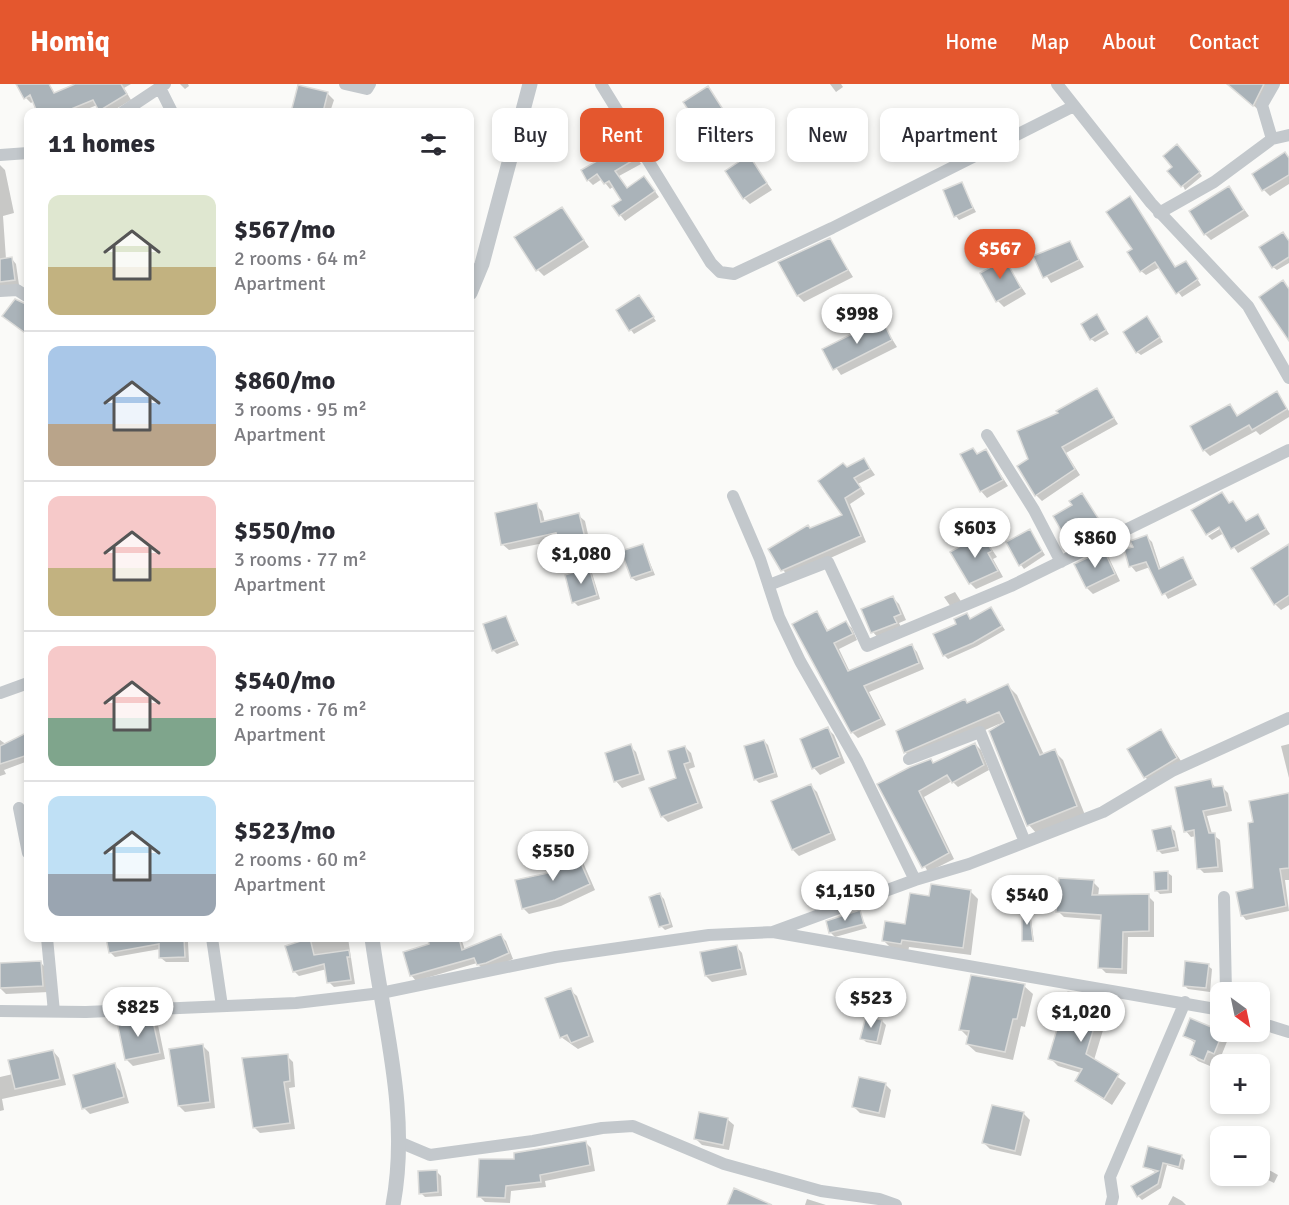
<!DOCTYPE html>
<html lang="en">
<head>
<meta charset="utf-8">
<style>
	body { margin:0; font-family:Signika,sans-serif; background:#f7f7f7; color:#2b2b33; height:100vh; display:flex; flex-direction:column; font-size:22px; white-space:nowrap }
	* { box-sizing:border-box; margin:0 }
	p { font-size:20px; color:#7c7c81 }
	.icon { flex:none; width:33px; height:33px; fill:none; stroke:currentColor; stroke-width:2; stroke-linecap:round; stroke-linejoin:round }
	.map { position:relative; flex:1; overflow:hidden }
	.sheet { position:absolute; left:24px; top:24px; width:450px; height:834px; display:flex; flex-direction:column; background:#fff; border-radius:12px; box-shadow:0 3px 9px #0003 }
	.sheet>* { flex:none }
	.banner { position:absolute; left:492px; top:24px; width:570px; height:54px; display:flex; gap:12px }
	.needle { width:39px; rotate:147deg }
	.tools { position:absolute; left:1210px; top:898px; display:grid; gap:12px }
	.tools a { display:grid; place-items:center; width:60px; height:60px; border-radius:12px; background:#fff; box-shadow:0 3px 9px #0003; font-size:30px }
	.price { position:absolute; translate:-50% -51px; padding:0 14px; border-radius:21px; background:#fff; color:#222; font-size:20px; line-height:39px; filter:drop-shadow(0 2px 3px #0008) }
	.price::after { content:''; position:absolute; left:50%; top:36px; width:18px; height:14px; margin-left:-9px; background:inherit; clip-path:polygon(0 0,100% 0,50% 100%) }
	.price.active { background:#e4572e; color:#fff }
	ul { padding:0; list-style:none }
	li { display:flex; align-items:center; gap:18px; height:150px; padding:0 24px }
	li+li { border-top:2px solid #e1e1e2 }
	li span { display:grid; place-items:center; flex:none; width:168px; height:120px; border-radius:12px; color:#555 }
	li>.icon { margin-inline-start:auto }
	span .icon { width:72px; height:72px; fill:#fffc; stroke-width:1 }
	li b { font-size:26px }
	h2 { display:flex; justify-content:space-between; align-items:center; height:72px; padding:0 24px; font-size:26px }
	.pill { padding:0 21px; border-radius:12px; background:#fff; box-shadow:0 3px 9px #0003; font-size:21px; line-height:54px }
	.pill.active { background:#e4572e; color:#fff }
	header { display:flex; align-items:center; gap:36px; box-sizing:border-box; height:84px; padding:0 30px; background:#e4572e; color:#fff }
	header strong { font-size:28px }
	nav { display:flex; gap:33px; margin-inline-start:auto; font-size:21px }
	.map>svg:first-child { display:block }
	.shadow { fill:#0003 }
	.building { fill:#aab3b9; stroke:#dcdcda; stroke-width:1.5 }
	.lines { fill:none; stroke-linecap:round; stroke-linejoin:round }
	.minor { stroke:#c3c8cc; stroke-width:12 }
	.tertiary { stroke:#c3c8cc; stroke-width:15 }
</style>
</head>
<body>
<header>
<strong>Homiq</strong>
<nav><a>Home</a><a>Map</a><a>About</a><a>Contact</a></nav>
</header>
<div class="map">
<svg width="1289" height="1121" viewBox="0 0 1289 1121">
	<rect width="100%" height="100%" fill="#fafaf8"/>
	<path class="shadow" d="M17,0H49L55,10L74,0H131L124,4L131,16L111,28H103L97,21L80,28H39L34,17L31,19L26,14Z
		M180,0H188L189,2L185,5Z
		M830,0H841L843,3L836,8Z
		M1228,0H1275L1260,27Z
		M299,2L328,10L334,16L330,28H293Z
		M707,4L743,56L721,70L715,64Z
		M628,61L641,80L619,92L628,105L649,99L659,113L625,137L614,123L623,117L614,102L610,105L602,95L593,101L588,96Z
		M1181,66L1202,92L1185,106L1174,83Z
		M1285,70L1289,74V100L1270,112L1264,106Z
		M749,73L772,106L750,120L744,114Z
		M0,81L5,86L14,129L3,132L6,175H12L16,180L19,201L0,203Z
		M961,100L976,128L959,136L956,132Z
		M1229,104L1249,132L1211,156L1205,150Z
		M1130,114L1176,184H1190L1201,201L1182,213L1160,183L1146,191L1141,187L1134,166Z
		M562,125L589,163L544,192L538,186Z
		M1283,150L1289,157V179L1277,186L1273,183Z
		M830,156L853,193L804,218L798,212Z
		M1069,158L1084,183L1051,199L1035,173Z
		M1004,177L1026,210L1004,223L998,217Z
		M639,213L656,237L634,250L631,246Z
		M1097,232L1109,250L1095,258L1091,255Z
		M881,237L897,263L841,291L824,266Z
		M1150,238L1163,258L1141,271L1137,268Z
		M1096,306L1118,340L1066,369L1080,391L1042,417L1036,411L1030,376L1060,330Z
		M1276,309L1289,327V333L1260,351L1256,347L1210,372L1204,366L1230,322L1239,333Z
		M986,367L1008,402L987,414L981,407L962,371H978Z
		M864,375L875,391L858,400L865,410L850,420L866,458L788,493L770,466L844,431L820,397Z
		M1222,410L1247,438L1257,431L1270,450L1238,469L1224,449L1212,456L1208,452L1226,441Z
		M1082,411L1103,441L1073,458L1067,452L1074,422Z
		M536,421L542,427L545,439L578,431L585,437L591,464L567,470L561,463L559,456L509,466L502,460Z
		M1030,447L1045,471L1024,485L1021,481Z
		M982,451L997,473L993,475L1003,493L976,505L970,499Z
		M1147,453L1152,458L1161,486L1182,475L1197,501L1168,515L1150,483L1136,488L1131,482L1135,464Z
		M643,462L655,491L636,497L632,494Z
		M1289,462V521L1281,526L1275,520Z
		M1103,468L1109,474L1120,497L1093,510L1087,504Z
		M588,485L592,489L600,515L578,522L574,518Z
		M955,508L962,519L951,523L944,513Z
		M893,514L899,520L906,536L899,539L902,545L879,555L873,548Z
		M991,525L1005,546L977,562L948,575L944,571L958,540L967,531L971,535Z
		M817,529L829,548L846,539L852,544L857,556L839,565L850,588L912,562L917,568L924,585L869,608L886,641L858,654L852,648L794,541Z
		M506,534L519,561L497,570L493,566Z
		M1008,602L1017,611L1044,671L1054,667L1063,676L1085,731L1037,750L1029,741L999,640L914,677L905,668L965,616L969,620Z
		M828,645L834,651L845,679L820,691L814,684L802,656Z
		M1161,647L1183,680L1151,699L1145,693Z
		M27,650L28,677L4,686L6,690L0,692V656L7,661Z
		M764,657L768,661L778,693L759,699L755,695Z
		M975,660L981,666L989,686L958,703L952,697L924,713L954,775L928,788L879,700L934,680Z
		M1289,660V694L1281,662Z
		M630,662L636,668L645,696L622,704L616,697Z
		M685,663L691,669L695,683L689,685L703,724L668,738L663,733L651,705L678,694Z
		M28,692V708L26,693Z
		M1210,697L1216,704L1222,703L1228,709L1232,727L1207,732L1212,750L1220,756L1223,788L1204,789L1199,784L1196,752L1191,753L1186,747Z
		M811,702L817,708L836,756L799,772L793,766L773,718Z
		M1289,734V796H1285L1289,827L1246,836L1242,831L1254,805L1255,740Z
		M1171,744L1175,747L1179,767L1162,770L1158,766Z
		M576,770L582,776L595,806L561,822L529,830L523,824Z
		M1168,789L1172,792V809L1160,810L1156,806Z
		M1093,798L1099,804L1098,813L1148,812L1154,818V853H1128L1127,890L1106,889L1100,883L1103,836L1064,833L1058,827Z
		M970,807L978,815L971,871L909,863L908,868L892,865L884,857L906,842L931,814Z
		M660,811L664,815L673,843L665,846L661,842Z
		M1028,825L1030,827L1034,858L1024,856Z
		M859,828L867,844L835,853L831,849L828,838Z
		M500,851L506,857L513,875L492,884L484,886L477,879L416,897L411,891L430,862V857L443,854H461L465,866Z
		M108,854H184L188,858L189,878H166L161,874L160,865L115,873L110,868Z
		M318,854H348L355,900L334,903L329,898L327,885L299,892L294,887L287,863Z
		M736,862L742,869L747,891L712,898L706,892Z
		M40,878L47,885L49,908L6,910L0,904V881Z
		M1208,882L1212,885L1210,908L1188,905L1184,901Z
		M1024,902L1033,910L1025,943L1021,942L1013,976L976,968L967,960L969,954L960,945Z
		M570,906L577,912L594,958L578,965L561,953Z
		M1069,909L1103,915L1110,923L1094,976L1126,999L1112,1021L1076,997L1081,989L1058,982L1050,974Z
		M152,935L158,941L165,975L133,982L127,976L119,939Z
		M882,937L886,941L881,961L866,958L862,954Z
		M1222,948L1228,955L1220,975L1214,973L1210,982L1198,977L1192,971L1196,960L1185,951Z
		M203,962L209,968L215,1024L185,1028L179,1022Z
		M53,967L59,974L66,1001L2,1015L4,1026L0,1027V993L13,990Z
		M287,972L293,978L295,1003L289,1004L295,1045L260,1049L254,1043L244,976Z
		M114,980L120,987L129,1019L90,1030L84,1024Z
		M885,1000L891,1006L885,1034L860,1029L854,1023Z
		M1024,1030L1030,1036L1021,1072L990,1065L984,1059Z
		M727,1035L734,1041L729,1066L702,1061L696,1055Z
		M585,1058L591,1064L595,1087L545,1097L546,1103L511,1107L510,1119L485,1118L479,1112L516,1076Z
		M1149,1064L1182,1073L1185,1076L1183,1086L1167,1081L1161,1104L1142,1116L1138,1112L1157,1089L1144,1082Z
		M1260,1081L1278,1091L1274,1099L1260,1092Z
		M437,1088L441,1092L442,1112L425,1113L421,1109Z
		M1173,1112L1182,1117L1186,1121H1168Z
		M807,1115L826,1121H805Z"/>
	<path class="building" d="M16,0H49L54,9L75,0H121L127,10L99,27L93,16L64,28H37L30,11L24,15Z
		M1227,0H1264L1253,22Z
		M298,1L328,8L323,28H291Z
		M708,2L738,49L714,65L683,18Z
		M628,59L637,74L615,87L627,104L644,92L655,107L619,132L612,122L621,116L609,97L604,100L597,90L587,97L581,86Z
		M1177,60L1200,88L1181,103L1167,87L1172,83L1163,72Z
		M1285,68L1289,74V91L1262,107L1252,90Z
		M749,71L767,99L743,115L725,87Z
		M962,98L973,124L954,133L943,106Z
		M1229,102L1244,126L1204,151L1189,127Z
		M1130,112L1175,183L1186,177L1198,195L1176,210L1155,178L1140,188L1127,168L1132,165L1106,128Z
		M562,123L584,156L536,187L514,153Z
		M1283,148L1289,157V173L1272,184L1259,163Z
		M830,154L848,186L797,212L778,178Z
		M1070,157L1079,176L1043,194L1033,172Z
		M12,173L15,196L0,198V175Z
		M1005,175L1021,204L996,218L980,189Z
		M1283,196L1289,205V257L1259,213Z
		M639,211L654,233L629,247L616,226Z
		M15,215L28,221V251L2,232Z
		M1097,230L1106,246L1090,256L1081,240Z
		M1147,232L1160,253L1136,269L1123,248Z
		M882,235L892,256L833,286L822,265Z
		M1097,304L1114,334L1062,363L1075,385L1035,412L1017,382L1028,375L1017,347L1058,329L1056,327Z
		M1277,307L1287,325L1252,346L1249,341L1203,367L1190,342L1230,320L1237,332Z
		M973,364L977,370L986,365L1003,396L980,408L960,370Z
		M864,374L870,385L854,394L861,404L845,414L861,452L781,487L768,465L808,441L810,444L842,431L818,397L843,379L847,383Z
		M1222,408L1229,419L1233,417L1246,437L1258,430L1266,445L1231,465L1219,443L1206,451L1191,426Z
		M1082,409L1098,434L1065,453L1053,432L1072,421L1069,417Z
		M537,419L541,438L579,429L586,458L560,464L556,449L501,461L495,429Z
		M1030,445L1042,467L1019,482L1006,458Z
		M982,450L992,467L988,469L998,487L969,500L950,468Z
		M1147,451L1159,485L1183,473L1193,495L1162,511L1146,478L1129,483L1124,465L1133,463L1130,457Z
		M643,460L652,487L631,494L621,467Z
		M1289,460V511L1274,521L1251,484Z
		M1104,466L1115,490L1086,504L1074,480Z
		M589,483L597,511L572,519L565,491Z
		M893,512L901,530L894,533L897,539L871,549L861,525Z
		M991,523L1002,542L973,559L943,572L933,550L956,540L954,535L967,529L970,535Z
		M817,527L827,547L846,537L853,550L834,559L848,587L912,560L919,579L864,602L881,635L851,649L792,540Z
		M506,532L516,557L492,567L483,540Z
		M1008,600L1040,671L1055,665L1077,722L1027,742L989,647L1004,638L999,628L904,669L896,647L965,615L967,619Z
		M828,643L840,673L812,685L800,655Z
		M1161,645L1177,674L1144,694L1127,665Z
		M28,648V671L0,680V662Z
		M764,656L775,689L754,696L744,662Z
		M975,659L984,681L952,699L947,691L919,707L949,769L922,784L877,700L910,683L931,675L933,679Z
		M631,660L640,690L614,698L605,669Z
		M685,662L690,678L684,680L698,719L661,733L649,704L676,694L668,667Z
		M1211,695L1213,703L1223,702L1227,722L1203,727L1209,749H1215L1218,783L1197,785L1194,746L1184,748L1175,703Z
		M811,700L831,749L792,766L771,717Z
		M1289,709V784L1280,785L1286,822L1241,832L1236,808L1253,804L1248,739L1253,738L1249,717Z
		M1171,742L1176,763L1157,767L1152,746Z
		M576,768L590,800L555,816L522,825L515,796L553,788L550,779Z
		M1168,787V806L1155,807L1154,788Z
		M1059,794L1094,796L1092,811L1149,810V847L1123,848L1122,885L1098,884L1101,831L1056,828Z
		M931,800L971,806L963,864L902,856L901,860L882,857L885,837L905,840L910,809L929,812Z
		M660,809L670,840L659,843L649,813Z
		M1022,824H1029L1033,857H1022Z
		M860,826L864,840L829,849L826,837Z
		M501,850L509,869L486,879L477,881L474,874L410,892L403,868L429,860L428,856L437,854H459L462,866Z
		M106,854H184L185,873L159,874V860L109,869Z
		M310,854L314,871L349,866L350,873H347L351,896L327,899L324,880L293,888L285,862Z
		M737,861L742,885L705,892L700,868Z
		M41,877L43,902L0,904V879Z
		M1185,877L1209,880L1206,904L1183,902Z
		M971,891L1025,900L1017,935H1013L1005,968L966,960L969,947L959,946Z
		M571,904L589,952L571,959L567,951L560,954L545,914Z
		M1068,908L1103,914L1086,970L1119,990L1104,1015L1075,997L1082,985L1048,975Z
		M866,932L882,936L877,958L860,955Z
		M152,933L160,969L125,976L117,938Z
		M1190,934L1223,948L1214,970L1208,967L1204,977L1190,971L1195,957L1183,952Z
		M203,960L210,1018L178,1022L169,965Z
		M53,966L60,995L15,1005L8,976Z
		M288,970L290,997L284,998L290,1039L253,1044L242,974Z
		M115,979L124,1013L82,1025L73,991Z
		M859,993L886,999L879,1029L852,1023Z
		M992,1021L1024,1028L1015,1067L982,1059Z
		M699,1028L728,1034L723,1061L694,1055Z
		M586,1057L590,1081L540,1091L541,1098L506,1102L505,1114L477,1113L479,1075H514V1069Z
		M1148,1062L1182,1071L1179,1083L1163,1079L1158,1100L1137,1113L1131,1102L1158,1087L1143,1083Z
		M437,1086L438,1108L419,1110L418,1087Z
		M734,1104L772,1121H727Z"/>
	<g class="lines">
		<path class="minor" d="M345,0L367,5L370,0
			M601,0L711,179L720,188L734,190L832,144L1074,22
			M1057,0L1151,119L1248,222L1289,294
			M160,4L172,28
			M123,28L165,0
			M1272,55L1262,21L1274,0
			M0,71L28,69
			M1159,129L1214,98L1272,55L1289,51
			M0,207L17,206L28,213
			M987,351L1034,426L1061,478
			M733,412L760,475L779,533L800,577L857,677L915,796
			M769,501L828,478L867,562L1011,502L1289,366
			M0,609L28,599
			M909,675L980,648L1025,758
			M19,724L28,769
			M1224,813L1226,909
			M773,848L1221,926
			M47,854L54,928
			M212,854L222,922
			M0,927L86,928L296,919L381,909L556,873L709,851L773,848L915,796L969,780L1103,728L1172,687L1289,634
			M1260,939L1289,948
			M399,1058L430,1071L533,1057L602,1044L633,1042L724,1080L821,1107L879,1115L896,1121
			M1111,1121L1113,1113L1110,1093L1185,918"/>
		<path class="tertiary" d="M470,209L482,180L530,0
			M372,854C384,943 410,1030 393,1121"/>
	</g>
</svg>
<div class="tools">
<a><svg class="needle" viewBox="-14 -14 28 28"><path d="M0-13l5 13h-10z" fill="#e53935"/><path d="M0 13l5-13h-10z" fill="#7c7c81"/></svg></a>
<a>+</a>
<a>−</a>
</div>
<b class="price active" style="left:1000px;top:196px">$567</b>
<b class="price" style="left:857px;top:261px">$998</b>
<b class="price" style="left:975px;top:475px">$603</b>
<b class="price" style="left:1095px;top:485px">$860</b>
<b class="price" style="left:581px;top:501px">$1,080</b>
<b class="price" style="left:553px;top:798px">$550</b>
<b class="price" style="left:845px;top:838px">$1,150</b>
<b class="price" style="left:1027px;top:842px">$540</b>
<b class="price" style="left:871px;top:945px">$523</b>
<b class="price" style="left:138px;top:954px">$825</b>
<b class="price" style="left:1081px;top:959px">$1,020</b>
<div class="banner">
<a class="pill">Buy</a>
<a class="pill active">Rent</a>
<a class="pill">Filters</a>
<a class="pill">New</a>
<a class="pill">Apartment</a>
</div>
<section class="sheet">
<h2>11 homes<svg class="icon" aria-label="filters" viewBox="0 0 24 24"><path d="M4 7h16M4 17h16"/><circle cx="9" cy="7" r="2"/><circle cx="15" cy="17" r="2"/></svg></h2>
<ul>
<li><span style="background:linear-gradient(#dfe7d0 60%,#c2b280 0)"><svg class="icon" aria-label="home" viewBox="0 0 24 24"><path d="M3 11l9-7 9 7M6 9v11h12V9"/></svg></span><div><b>$567/mo</b><p>2 rooms · 64 m²</p><p>Apartment</p></div></li>
<li><span style="background:linear-gradient(#a9c7e8 65%,#b9a48a 0)"><svg class="icon" aria-label="home" viewBox="0 0 24 24"><path d="M3 11l9-7 9 7M6 9v11h12V9"/></svg></span><div><b>$860/mo</b><p>3 rooms · 95 m²</p><p>Apartment</p></div></li>
<li><span style="background:linear-gradient(#f6c9c9 60%,#c2b280 0)"><svg class="icon" aria-label="home" viewBox="0 0 24 24"><path d="M3 11l9-7 9 7M6 9v11h12V9"/></svg></span><div><b>$550/mo</b><p>3 rooms · 77 m²</p><p>Apartment</p></div></li>
<li><span style="background:linear-gradient(#f6c9c9 60%,#7fa58c 0)"><svg class="icon" aria-label="home" viewBox="0 0 24 24"><path d="M3 11l9-7 9 7M6 9v11h12V9"/></svg></span><div><b>$540/mo</b><p>2 rooms · 76 m²</p><p>Apartment</p></div></li>
<li><span style="background:linear-gradient(#bfe0f5 65%,#9aa5b1 0)"><svg class="icon" aria-label="home" viewBox="0 0 24 24"><path d="M3 11l9-7 9 7M6 9v11h12V9"/></svg></span><div><b>$523/mo</b><p>2 rooms · 60 m²</p><p>Apartment</p></div></li>
</ul>
</section>
</div>
</body>
</html>
